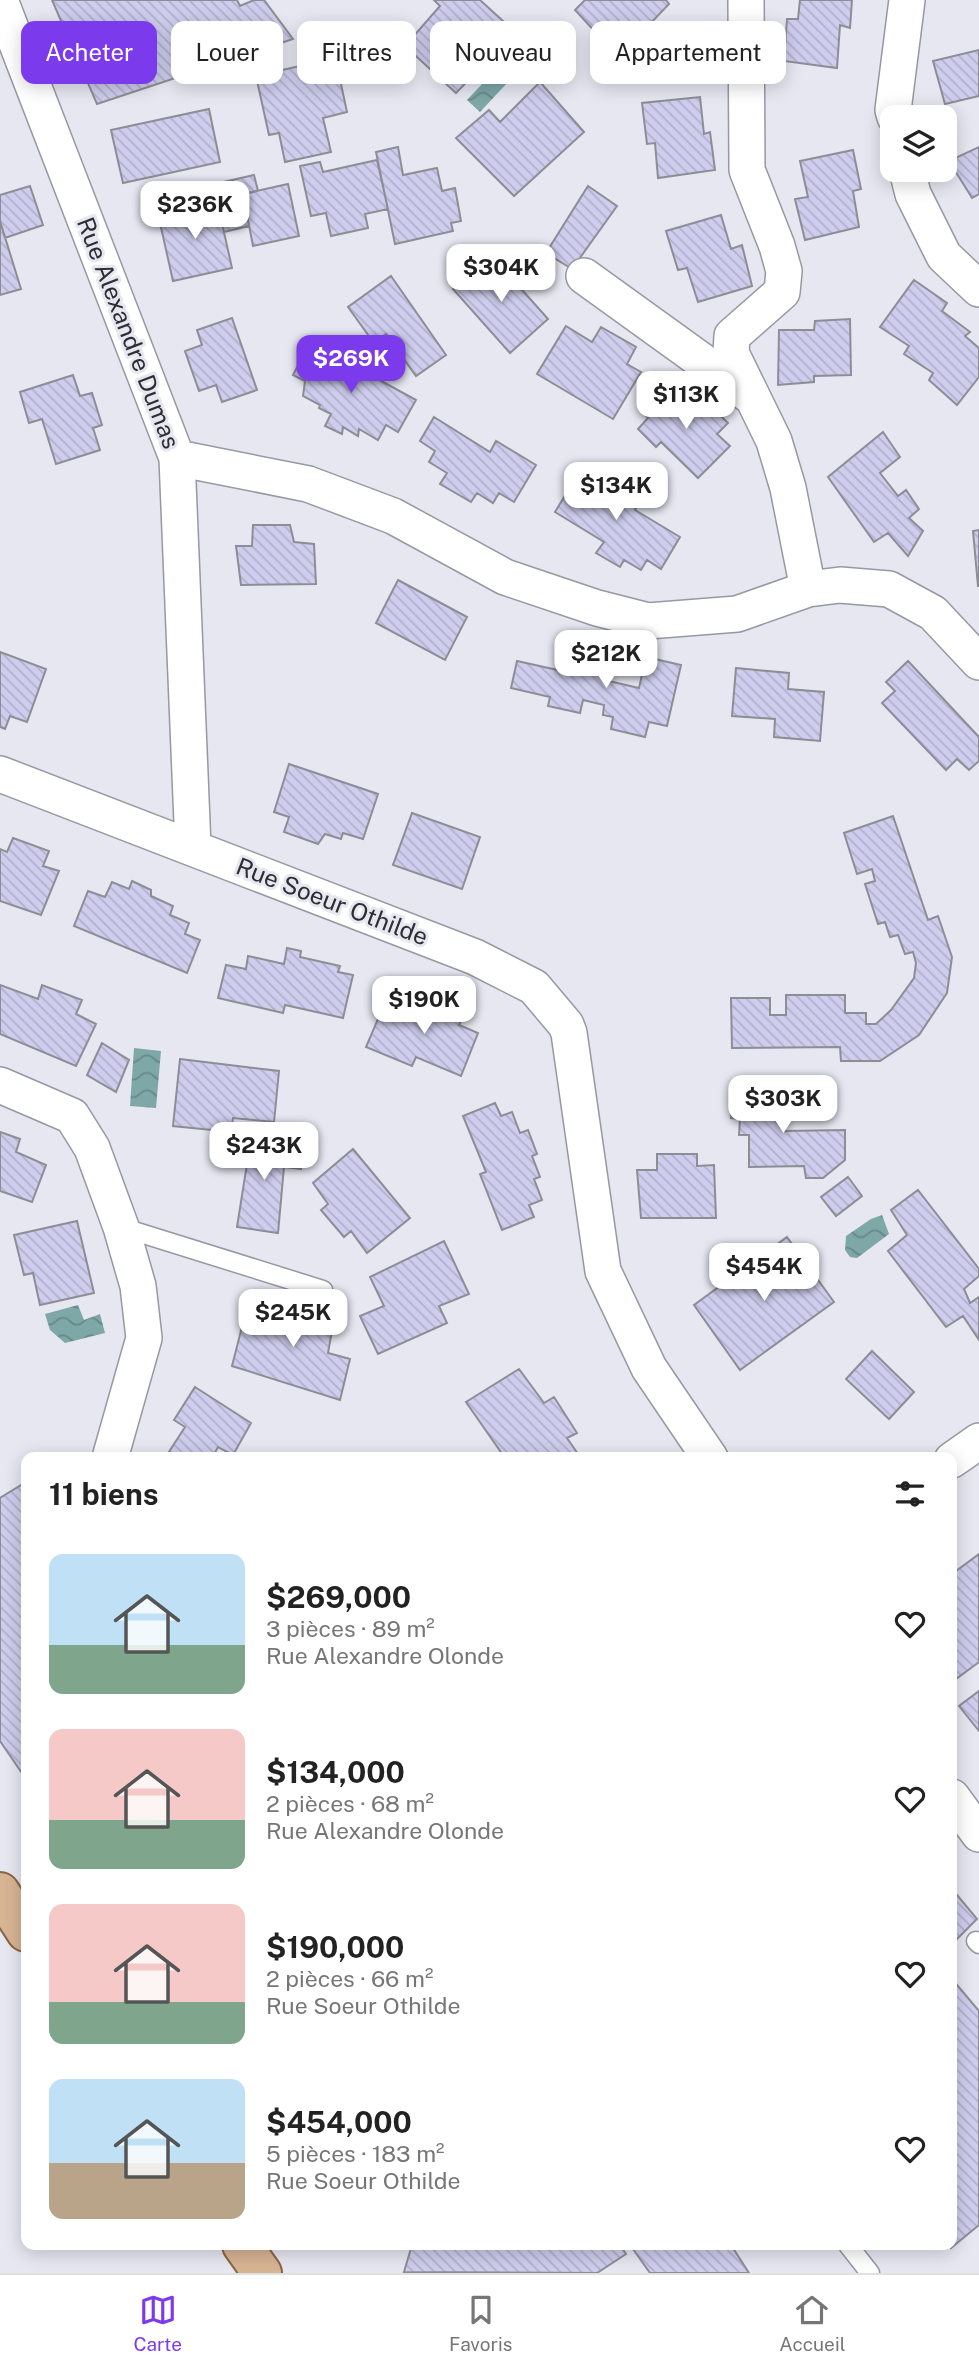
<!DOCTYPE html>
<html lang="fr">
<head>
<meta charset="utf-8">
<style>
	body { margin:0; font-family:"Public Sans",sans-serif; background:#f2f2f2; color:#222; height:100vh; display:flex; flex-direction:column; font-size:26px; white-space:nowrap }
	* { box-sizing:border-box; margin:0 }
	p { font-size:23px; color:#767676 }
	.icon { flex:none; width:38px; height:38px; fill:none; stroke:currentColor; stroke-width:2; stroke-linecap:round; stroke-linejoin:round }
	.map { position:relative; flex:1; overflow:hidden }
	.sheet { position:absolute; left:21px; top:1452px; width:936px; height:798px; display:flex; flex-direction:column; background:#fff; border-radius:14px; box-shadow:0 4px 18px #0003 }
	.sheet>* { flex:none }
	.guide { position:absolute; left:21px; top:21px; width:938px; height:63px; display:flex; gap:14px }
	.buttons { position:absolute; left:880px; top:105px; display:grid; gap:14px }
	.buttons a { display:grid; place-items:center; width:77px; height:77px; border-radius:14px; background:#fff; box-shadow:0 4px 18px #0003; font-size:35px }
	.price { position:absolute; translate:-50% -60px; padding:0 16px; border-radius:14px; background:#fff; color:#222; font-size:23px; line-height:46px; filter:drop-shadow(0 2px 4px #0008) }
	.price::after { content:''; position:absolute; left:50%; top:42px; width:21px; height:16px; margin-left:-10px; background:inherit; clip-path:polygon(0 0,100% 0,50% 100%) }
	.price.current { background:#7c3aed; color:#fff }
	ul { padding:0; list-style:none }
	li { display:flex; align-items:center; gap:21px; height:175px; padding:0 28px }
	li span { display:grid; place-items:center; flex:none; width:196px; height:140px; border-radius:14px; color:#555 }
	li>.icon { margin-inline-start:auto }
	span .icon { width:84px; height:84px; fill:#fffc; stroke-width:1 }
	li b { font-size:30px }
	h2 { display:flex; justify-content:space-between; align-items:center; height:84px; padding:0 28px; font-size:30px }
	.tag { padding:0 24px; border-radius:14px; background:#fff; box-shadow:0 4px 18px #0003; font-size:24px; line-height:63px }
	.tag.current { background:#7c3aed; color:#fff }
	.tab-bar { display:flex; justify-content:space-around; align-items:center; height:98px; border-top:2px solid #e0e0e0; background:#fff; font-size:19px; color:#767676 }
	.tab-bar a { display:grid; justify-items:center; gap:4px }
	.tab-bar .current { color:#7c3aed }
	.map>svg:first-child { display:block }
	.water { fill:url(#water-waves) }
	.building { fill:url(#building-back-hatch); stroke:#8d8d96; stroke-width:2 }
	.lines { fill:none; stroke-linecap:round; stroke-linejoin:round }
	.service-casing { stroke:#9798a1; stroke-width:21 }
	.minor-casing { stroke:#9798a1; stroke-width:38 }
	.primary-casing { stroke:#8a6543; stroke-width:42 }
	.service { stroke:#fff; stroke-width:18 }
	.minor { stroke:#fff; stroke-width:35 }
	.primary { stroke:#d7b494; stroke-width:38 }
	.labels { text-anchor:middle; stroke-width:6; stroke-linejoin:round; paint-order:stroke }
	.street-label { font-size:24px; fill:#2e2e32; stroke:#e6e7f1 }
</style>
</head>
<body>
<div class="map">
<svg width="979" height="2273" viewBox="0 0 979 2273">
	<defs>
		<pattern id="water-waves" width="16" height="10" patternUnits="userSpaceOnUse" patternTransform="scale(1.75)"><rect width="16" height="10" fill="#7ea7a8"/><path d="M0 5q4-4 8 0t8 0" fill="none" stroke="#688889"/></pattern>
		<pattern id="building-back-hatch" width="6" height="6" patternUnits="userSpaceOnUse" patternTransform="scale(1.75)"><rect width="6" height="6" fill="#cecded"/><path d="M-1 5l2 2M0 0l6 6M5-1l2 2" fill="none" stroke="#b1b0cc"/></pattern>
	</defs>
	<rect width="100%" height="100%" fill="#e6e7f1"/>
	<path class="water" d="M496,69L509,81L480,112L467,100Z
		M134,1048L161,1051L156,1108L130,1106Z
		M882,1215L889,1234L857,1258L850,1257L845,1250L846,1236L871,1219Z
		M78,1305L84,1320L100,1314L105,1333L65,1343L50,1330L45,1314Z"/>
	<path class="building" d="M52,0H237L240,6L254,0H264L293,39L97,104Z
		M434,0H480L515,32L456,93L405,46L440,6Z
		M585,0H666L669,4L646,28L665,42L636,76L575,10Z
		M800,0H852L850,28L840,25L837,68L784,61L787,19H798Z
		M979,50V96L945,104L933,61Z
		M313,63L316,75L338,70L347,112L323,118L331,152L285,162L279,133L269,135L256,76Z
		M540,82L584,132L514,196L456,138L489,110L500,122Z
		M700,97L704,134L710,132L715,170L658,178L655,143L647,144L642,103Z
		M209,109L220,162L123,183L111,130Z
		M398,147L403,175L437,168L442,191L455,188L461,221L451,223L453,231L395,244L376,152Z
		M979,147V194L972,198L949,161Z
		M853,150L861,189L853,191L859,227L805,240L795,199L808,197L800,161Z
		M377,160L388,209L365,214L368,228L331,236L326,213L311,216L300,166L320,162L323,172Z
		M254,175L258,191L243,194L249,226L224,232L217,201L180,209L176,193Z
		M288,184L299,236L253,246L243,194Z
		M30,186L43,225L5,238L0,221V195Z
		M588,186L617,206L572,269L546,253Z
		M217,201L232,268L173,281L158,214Z
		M721,215L731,249L742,245L752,286L698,302L687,268L678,270L666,231Z
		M0,221L21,289L0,295Z
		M491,255L548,319L510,353L453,289Z
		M391,276L446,355L416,376L386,334L374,343L348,307Z
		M914,280L947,303L942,311L970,332L965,336L979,348V377L957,405L929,380L933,373L904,354L909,346L880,327Z
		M232,318L257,390L222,402L216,385L199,391L185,351L202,345L197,330Z
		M850,319L851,375L814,376V382L778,385L779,330H814L815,321Z
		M566,326L592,342L601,327L636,347L627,364L641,372L613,419L537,374Z
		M310,342L416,400L398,432L386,425L378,440L359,429L358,436L343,427L342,434L325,426L331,414L319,408L320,405L303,396L305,381L293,375Z
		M73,375L80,396L92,393L102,425L93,428L100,450L56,464L42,419L29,423L20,392Z
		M682,388L707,414L713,408L728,423L717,434L730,446L698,478L661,442L656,447L638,429L648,418L642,412L661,393L669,401Z
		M434,417L490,452L496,441L536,465L514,502L499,493L493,503L477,493L471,502L440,484L447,473L429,462L435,451L420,441Z
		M883,432L900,457L880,473L898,496L906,490L919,509L909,518L923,531L908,556L888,533L874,542L828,477Z
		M583,466L640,501L635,510L680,537L661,569L647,560L641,570L624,560L620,567L596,553L604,542L555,512Z
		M253,525H290L294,542L314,544L316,584L241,585L236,546H252Z
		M979,530V586H978L973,531Z
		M398,580L467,617L445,660L376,623Z
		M586,644L611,650L604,680L639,688L646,657L681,665L667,726L649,722L645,737L611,729L613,717L603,715L604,705L583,700L580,713L548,706L550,697L511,688L517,661L580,675Z
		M0,652L46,669L27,722L10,716L5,729L0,727Z
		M908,661L979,737V761L969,770L957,759L946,770L882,703L895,691L886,682Z
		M736,668L789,673L788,689L824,692L820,741L774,737L775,719L732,716Z
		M289,764L378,794L363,839L343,833L341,839L325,834L318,844L284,832L289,817L274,812Z
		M412,813L480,837L462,889L393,865Z
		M893,816L928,920L938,916L952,957L947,993L919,1035L880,1061H841L840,1047L732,1048L731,998H770V1015H786V995H845V1013H866V1024H876L891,1010L914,978L916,963L913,952L905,954L898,935L890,937L885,922L878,924L865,884L875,881L872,869L857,874L844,833Z
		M13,838L49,851L43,866L59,871L41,915L0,901V849L7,852Z
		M132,881L151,890V896L173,906L170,915L189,923L185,934L200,940L187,973L74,926L88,891L105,897L112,882L129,889Z
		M287,948L301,951L300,957L340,966L338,972L353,975L343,1018L285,1005L283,1013L218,998L226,965L246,969L248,956L284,964Z
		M0,985L38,999L42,985L82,1000L76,1014L96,1024L76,1066L0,1034Z
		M429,1000L464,1015L459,1025L478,1033L461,1076L416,1057L412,1066L366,1047L384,1005L401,1012L405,1002L425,1010Z
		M102,1043L129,1060L116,1092L87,1075Z
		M180,1059L279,1071L274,1122L233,1118L231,1132L173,1126Z
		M784,1087V1131L845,1130V1160L823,1178H806L804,1166L749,1167V1135H739L740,1119L731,1118L730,1088Z
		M495,1103L501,1116L512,1112L520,1133L528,1130L537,1154L532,1156L540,1177L534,1179L542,1200L529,1205L534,1217L502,1230L480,1174L486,1172L463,1116Z
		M0,1132L20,1139L16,1152L46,1165L32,1202L0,1191Z
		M237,1138L303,1147L301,1169L284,1167L278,1233L237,1227L247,1164L235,1160Z
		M353,1149L410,1218L367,1253L351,1231L344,1237L321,1210L328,1204L313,1183Z
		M657,1154H697V1166L714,1165L716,1218H641L637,1170H657Z
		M848,1177L862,1196L836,1216L821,1197Z
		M918,1190L979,1269V1276L964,1289L970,1303L979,1297V1340L963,1316L946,1327L888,1251L907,1235L891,1210Z
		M77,1221L94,1293L40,1305L33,1273L24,1275L14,1235Z
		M787,1237L834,1302L740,1370L694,1305Z
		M444,1241L469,1294L439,1306L447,1323L378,1354L360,1316L384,1306L370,1277Z
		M270,1297L335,1314L328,1353L350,1359L340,1400L232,1366L243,1323L261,1327Z
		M872,1351L914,1392L889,1419L846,1379Z
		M519,1369L544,1403L554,1397L577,1433L567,1438L578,1454L573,1458H505L466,1402Z
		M195,1387L251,1423L233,1455L218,1447L212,1458H165L185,1427L174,1420Z
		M26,1482V1779L0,1741V1498Z
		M979,1554V1662L952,1682V1574Z
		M979,1691V1731L959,1706Z
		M952,1889L977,1919L952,1944Z
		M952,1979L979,2011V2225L951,2248L949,2245H952Z
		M412,2245H505L514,2248L515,2245H620L626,2254L597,2273L404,2272Z
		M638,2245H731L749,2273H650L633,2249Z"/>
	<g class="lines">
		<g class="service-casing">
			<path id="service" d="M121,1227L323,1290
				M976,1941L979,1944
				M848,2245L870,2273"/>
		</g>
		<g class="minor-casing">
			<path id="minor" d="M0,0L177,458L193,847
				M746,0L747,170L777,246L784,271L782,292L732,336L731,353L774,441L788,488L808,589
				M895,117L893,110L907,0
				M907,170L913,194L944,256L979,289
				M584,276L749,395
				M177,458L308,484L393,516L505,577L597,608L648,621L737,614L808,589L840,585L889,589L933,613L979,662
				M0,774L475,957L534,987L566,1025L569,1033L603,1271L649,1368L710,1458
				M0,1085L72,1116L92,1148L121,1227L138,1286L144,1338L110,1458
				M952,1460L979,1441
				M952,1797L979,1834"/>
		</g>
		<g class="primary-casing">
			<path id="primary" d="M0,1892L26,1932
				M242,2245L262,2273"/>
		</g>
		<use href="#service" class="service"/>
		<use href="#minor" class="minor"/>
		<use href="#primary" class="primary"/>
	</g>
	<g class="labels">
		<g class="street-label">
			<text transform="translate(128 333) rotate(69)" y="8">Rue Alexandre Dumas</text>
			<text transform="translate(332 902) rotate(21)" y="8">Rue Soeur Othilde</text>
		</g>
	</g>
</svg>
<div class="buttons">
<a><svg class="icon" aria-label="layers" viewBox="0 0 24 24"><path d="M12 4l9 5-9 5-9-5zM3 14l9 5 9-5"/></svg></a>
</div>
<b class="price" style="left:195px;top:241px">$236K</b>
<b class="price" style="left:501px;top:304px">$304K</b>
<b class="price current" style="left:351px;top:395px">$269K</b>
<b class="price" style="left:686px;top:431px">$113K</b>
<b class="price" style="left:616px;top:522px">$134K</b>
<b class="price" style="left:606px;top:690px">$212K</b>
<b class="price" style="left:424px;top:1036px">$190K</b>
<b class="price" style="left:783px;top:1135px">$303K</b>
<b class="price" style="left:264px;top:1182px">$243K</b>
<b class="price" style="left:764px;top:1303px">$454K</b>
<b class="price" style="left:293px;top:1349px">$245K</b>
<div class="guide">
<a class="tag current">Acheter</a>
<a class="tag">Louer</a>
<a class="tag">Filtres</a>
<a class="tag">Nouveau</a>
<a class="tag">Appartement</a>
</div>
<section class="sheet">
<h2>11 biens<svg class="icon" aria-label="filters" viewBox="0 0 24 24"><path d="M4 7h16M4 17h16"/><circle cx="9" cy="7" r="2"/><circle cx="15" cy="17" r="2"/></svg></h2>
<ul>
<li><span style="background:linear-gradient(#bfe0f5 65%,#7fa58c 0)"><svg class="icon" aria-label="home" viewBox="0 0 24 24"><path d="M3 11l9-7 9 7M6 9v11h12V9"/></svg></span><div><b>$269,000</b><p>3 pièces · 89 m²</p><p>Rue Alexandre Olonde</p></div><svg class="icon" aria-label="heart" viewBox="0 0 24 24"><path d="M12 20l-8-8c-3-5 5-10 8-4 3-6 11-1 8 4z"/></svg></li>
<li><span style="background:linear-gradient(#f6c9c9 65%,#7fa58c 0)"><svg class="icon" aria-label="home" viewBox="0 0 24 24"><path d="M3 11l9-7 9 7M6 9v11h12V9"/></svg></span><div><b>$134,000</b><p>2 pièces · 68 m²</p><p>Rue Alexandre Olonde</p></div><svg class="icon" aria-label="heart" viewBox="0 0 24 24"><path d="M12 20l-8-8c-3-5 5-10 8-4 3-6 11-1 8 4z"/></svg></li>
<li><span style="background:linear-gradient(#f6c9c9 70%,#7fa58c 0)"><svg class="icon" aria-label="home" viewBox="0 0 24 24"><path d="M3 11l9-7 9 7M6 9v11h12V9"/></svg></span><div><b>$190,000</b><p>2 pièces · 66 m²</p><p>Rue Soeur Othilde</p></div><svg class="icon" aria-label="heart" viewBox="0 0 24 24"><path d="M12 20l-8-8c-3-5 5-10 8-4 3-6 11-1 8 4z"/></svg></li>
<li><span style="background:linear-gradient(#bfe0f5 60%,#b9a48a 0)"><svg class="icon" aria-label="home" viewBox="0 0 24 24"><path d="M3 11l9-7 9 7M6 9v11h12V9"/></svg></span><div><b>$454,000</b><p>5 pièces · 183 m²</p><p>Rue Soeur Othilde</p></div><svg class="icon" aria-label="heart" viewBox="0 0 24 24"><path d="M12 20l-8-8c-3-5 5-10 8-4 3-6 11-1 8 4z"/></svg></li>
</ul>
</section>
</div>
<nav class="tab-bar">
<a class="current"><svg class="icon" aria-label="map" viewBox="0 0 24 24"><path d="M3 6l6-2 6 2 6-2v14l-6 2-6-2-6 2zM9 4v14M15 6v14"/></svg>Carte</a>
<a><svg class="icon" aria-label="saved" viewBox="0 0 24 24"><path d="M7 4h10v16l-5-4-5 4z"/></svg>Favoris</a>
<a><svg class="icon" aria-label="home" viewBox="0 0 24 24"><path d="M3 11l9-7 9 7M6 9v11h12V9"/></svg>Accueil</a>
</nav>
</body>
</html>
